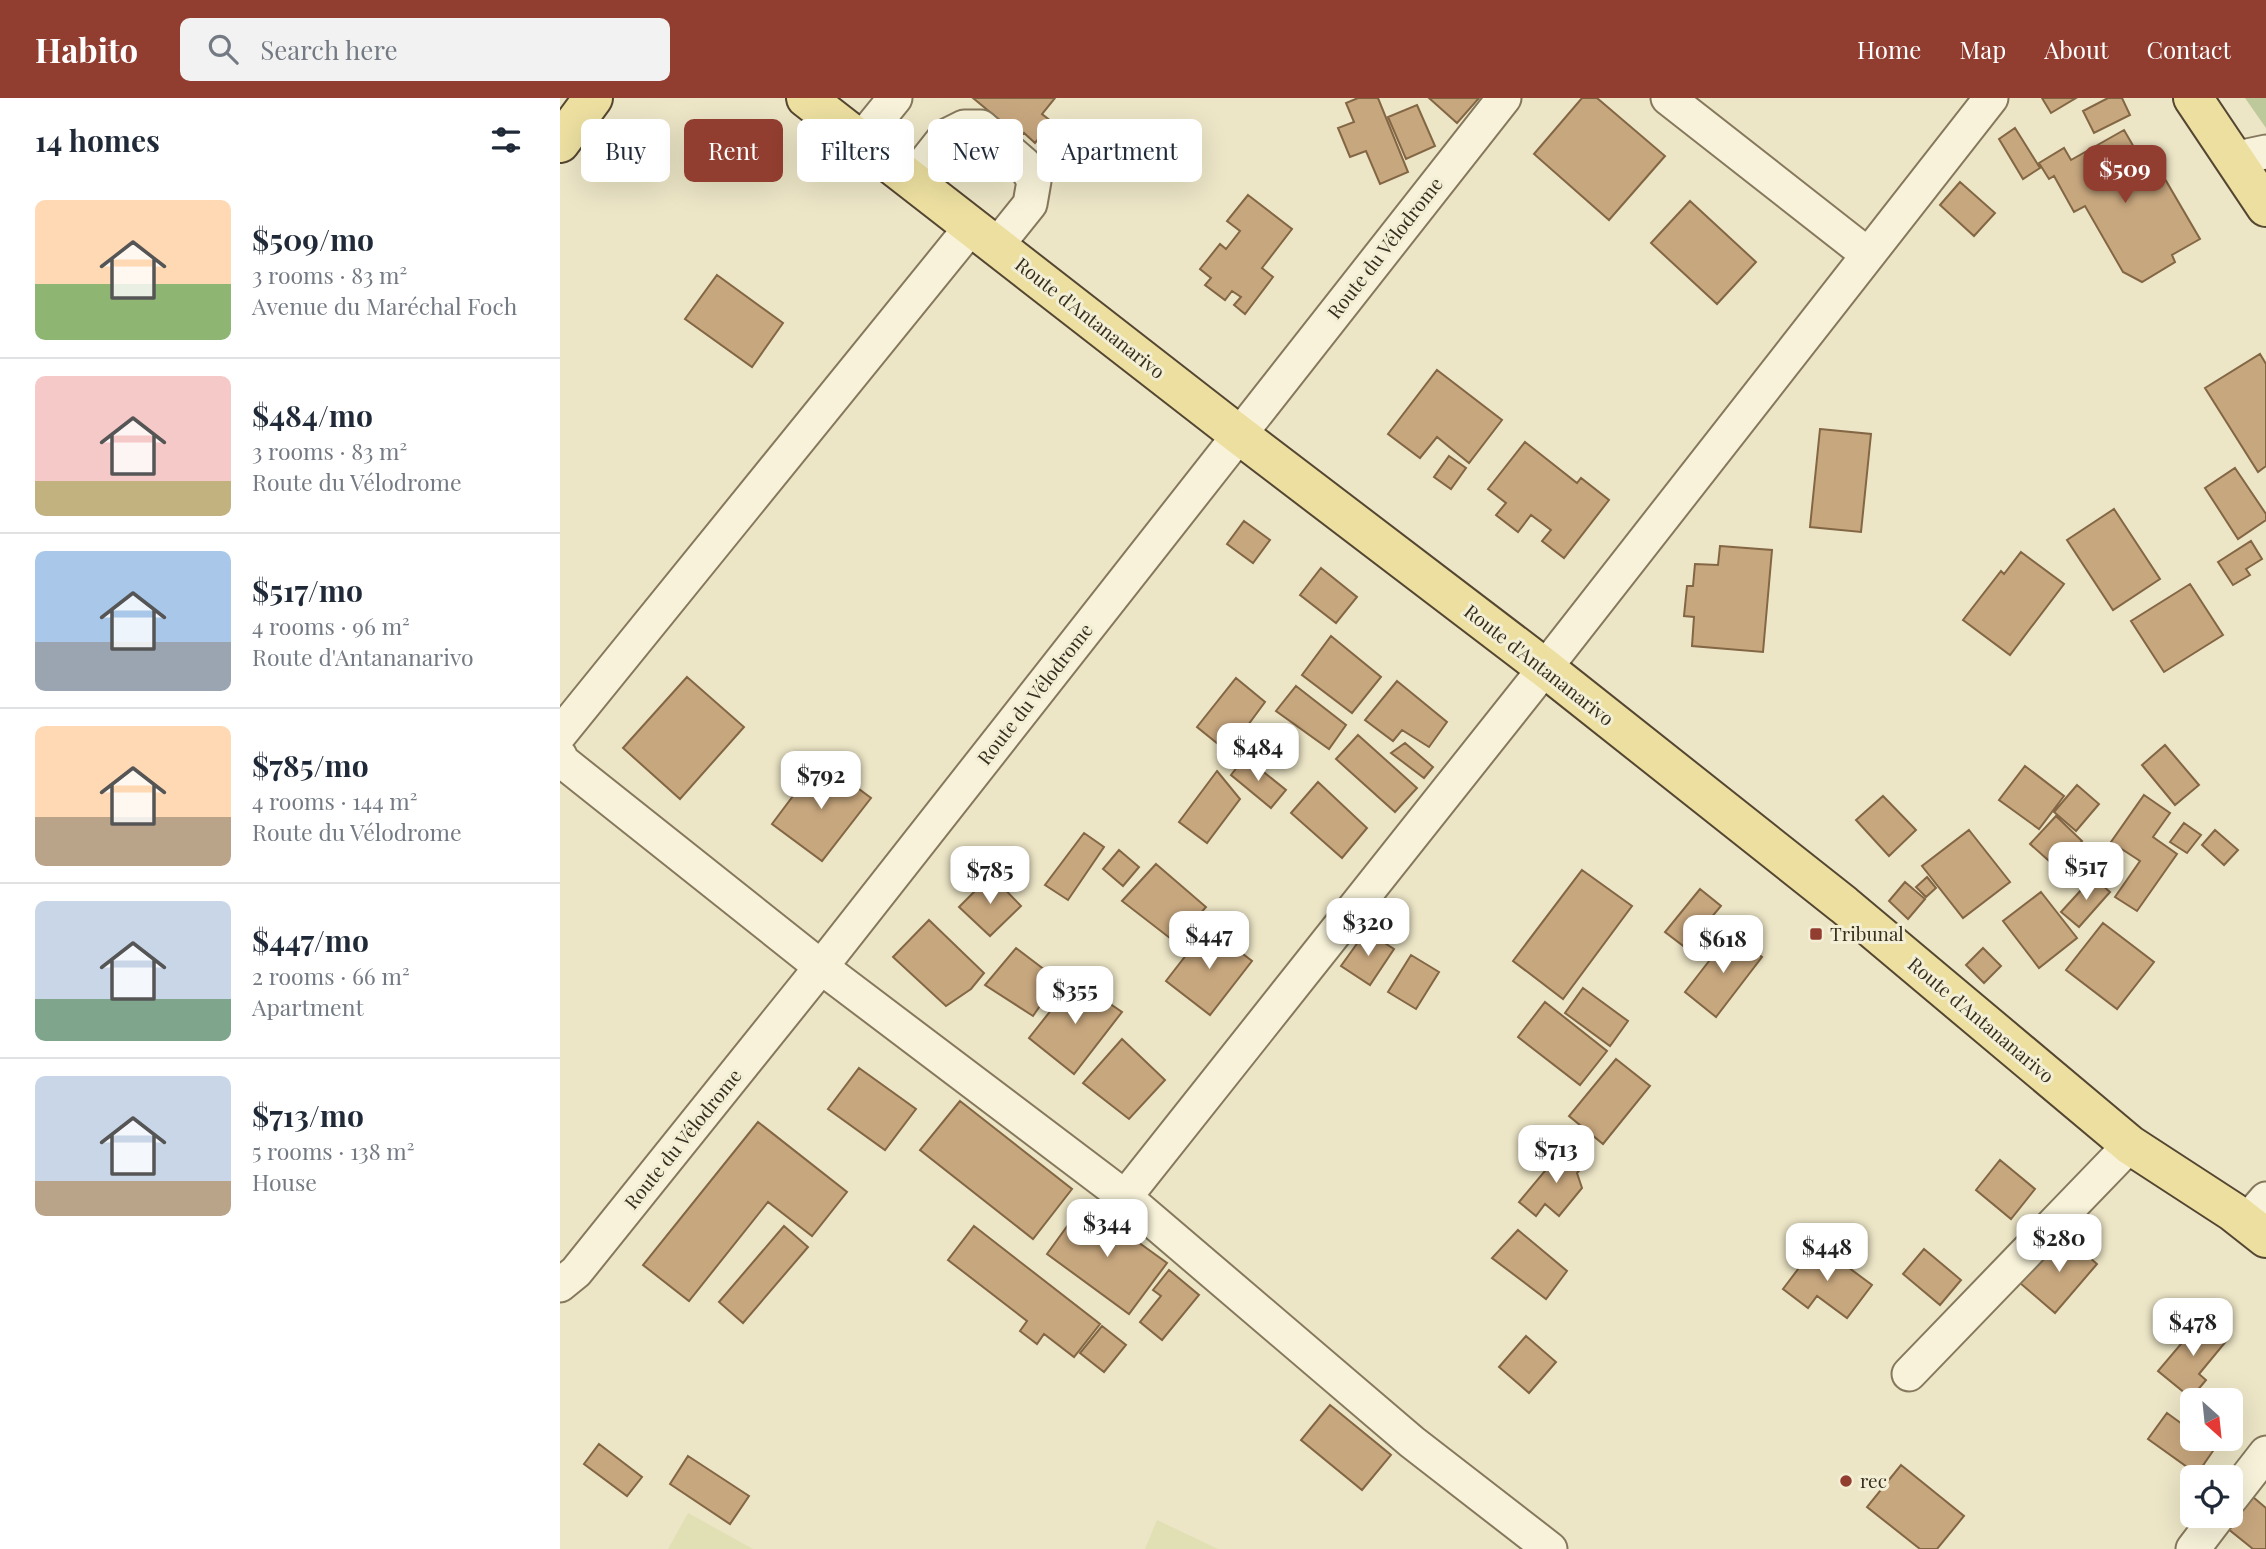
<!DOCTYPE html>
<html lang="en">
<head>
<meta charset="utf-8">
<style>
	body { margin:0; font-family:"Playfair Display",serif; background:#f2f2f3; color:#1f2937; height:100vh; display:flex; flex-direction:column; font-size:26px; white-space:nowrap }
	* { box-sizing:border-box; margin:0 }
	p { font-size:23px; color:#747a83 }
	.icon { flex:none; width:38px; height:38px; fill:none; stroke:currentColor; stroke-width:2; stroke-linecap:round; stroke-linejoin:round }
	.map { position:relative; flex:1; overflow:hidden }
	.side { display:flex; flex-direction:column; background:#fff; width:560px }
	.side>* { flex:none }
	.hud { position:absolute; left:21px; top:21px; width:665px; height:63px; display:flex; gap:14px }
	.needle { width:46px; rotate:153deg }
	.tools { position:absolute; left:1620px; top:1290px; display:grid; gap:14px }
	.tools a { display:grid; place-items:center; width:63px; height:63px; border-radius:10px; background:#fff; box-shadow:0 7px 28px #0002; font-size:35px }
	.price { position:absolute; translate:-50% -60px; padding:0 16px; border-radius:14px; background:#fff; color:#222; font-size:23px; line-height:46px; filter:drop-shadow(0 2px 4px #0008) }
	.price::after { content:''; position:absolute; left:50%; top:42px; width:21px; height:16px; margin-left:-10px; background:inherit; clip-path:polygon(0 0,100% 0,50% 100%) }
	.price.current { background:#913d30; color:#fff }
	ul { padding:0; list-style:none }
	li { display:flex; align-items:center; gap:21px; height:175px; padding:0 35px }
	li+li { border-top:2px solid #e0e1e3 }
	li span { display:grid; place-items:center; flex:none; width:196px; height:140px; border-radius:10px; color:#555 }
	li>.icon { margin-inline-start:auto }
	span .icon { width:84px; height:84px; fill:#fffc; stroke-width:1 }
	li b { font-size:30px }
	h2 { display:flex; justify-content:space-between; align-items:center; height:84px; padding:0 35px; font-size:30px }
	.tag { padding:0 24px; border-radius:10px; background:#fff; box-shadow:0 7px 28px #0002; font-size:24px; line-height:63px }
	.tag.current { background:#913d30; color:#fff }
	header { display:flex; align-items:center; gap:42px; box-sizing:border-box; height:98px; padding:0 35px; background:#913d30; color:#fff }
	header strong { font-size:33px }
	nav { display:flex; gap:38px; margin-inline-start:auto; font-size:24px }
	.search { width:490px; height:63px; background:#f2f2f3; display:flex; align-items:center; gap:18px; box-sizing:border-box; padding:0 24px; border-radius:10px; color:#747a83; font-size:26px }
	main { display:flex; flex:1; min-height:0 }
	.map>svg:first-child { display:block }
	.farmland { fill:#e1e0b4 }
	.green { fill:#bdc99a }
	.building { fill:#c7a77e; stroke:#836644; stroke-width:2 }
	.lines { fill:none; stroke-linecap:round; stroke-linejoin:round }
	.minor-casing { stroke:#86785d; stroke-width:37 }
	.major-casing { stroke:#544631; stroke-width:42 }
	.minor { stroke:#f7f2d9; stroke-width:33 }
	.major { stroke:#ecdfa0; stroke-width:38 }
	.poi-dot { fill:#913d30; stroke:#f3efd5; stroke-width:2.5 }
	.labels { text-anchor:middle; stroke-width:6; stroke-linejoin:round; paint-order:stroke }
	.street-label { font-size:19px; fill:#372e20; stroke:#f3efd5 }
	.poi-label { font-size:19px; fill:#372e20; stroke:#f3efd5; text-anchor:start }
</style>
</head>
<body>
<header>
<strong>Habito</strong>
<div class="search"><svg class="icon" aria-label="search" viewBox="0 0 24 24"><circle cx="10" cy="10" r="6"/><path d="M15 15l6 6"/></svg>Search here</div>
<nav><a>Home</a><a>Map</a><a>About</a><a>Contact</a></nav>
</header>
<main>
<section class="side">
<h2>14 homes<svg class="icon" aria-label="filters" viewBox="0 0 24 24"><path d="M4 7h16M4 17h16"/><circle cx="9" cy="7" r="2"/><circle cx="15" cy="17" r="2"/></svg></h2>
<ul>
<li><span style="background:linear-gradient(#ffd9b3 60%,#8fb573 0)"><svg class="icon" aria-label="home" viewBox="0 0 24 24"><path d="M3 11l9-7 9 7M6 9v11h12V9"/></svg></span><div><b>$509/mo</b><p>3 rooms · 83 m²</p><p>Avenue du Maréchal Foch</p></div></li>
<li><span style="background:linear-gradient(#f6c9c9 75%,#c2b280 0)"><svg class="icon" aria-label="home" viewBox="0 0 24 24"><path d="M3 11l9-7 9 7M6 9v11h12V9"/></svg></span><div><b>$484/mo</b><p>3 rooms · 83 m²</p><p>Route du Vélodrome</p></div></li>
<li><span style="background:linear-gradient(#a9c7e8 65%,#9aa5b1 0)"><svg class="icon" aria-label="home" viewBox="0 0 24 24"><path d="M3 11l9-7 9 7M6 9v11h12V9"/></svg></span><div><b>$517/mo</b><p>4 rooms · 96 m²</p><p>Route d'Antananarivo</p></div></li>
<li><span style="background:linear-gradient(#ffd9b3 65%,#b9a48a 0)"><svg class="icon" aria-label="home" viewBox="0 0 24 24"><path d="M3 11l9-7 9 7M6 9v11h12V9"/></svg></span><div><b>$785/mo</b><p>4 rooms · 144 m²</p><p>Route du Vélodrome</p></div></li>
<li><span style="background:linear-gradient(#c9d6e8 70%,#7fa58c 0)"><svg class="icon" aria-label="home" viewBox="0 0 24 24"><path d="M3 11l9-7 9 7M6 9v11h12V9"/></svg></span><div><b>$447/mo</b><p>2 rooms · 66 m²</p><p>Apartment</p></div></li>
<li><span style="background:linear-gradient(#c9d6e8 75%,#b9a48a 0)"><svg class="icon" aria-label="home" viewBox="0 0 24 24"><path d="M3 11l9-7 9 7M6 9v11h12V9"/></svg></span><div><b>$713/mo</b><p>5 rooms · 138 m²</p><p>House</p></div></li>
</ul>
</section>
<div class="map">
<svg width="1706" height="1451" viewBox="0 0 1706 1451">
	<rect width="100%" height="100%" fill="#ece5c6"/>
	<path class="farmland" d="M128,1415L193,1451H108Z
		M597,1422L658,1451H585Z"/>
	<path class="green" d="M1685,0H1706V30Z"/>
	<path class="building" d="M413,0H495L482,16L492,24L475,45L464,35L460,39Z
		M798,0H818L848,74L820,86L806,53L790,59L778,30L794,24L786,5Z
		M869,0H919L897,25Z
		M1022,0H1037L1105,58L1049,122L974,56Z
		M1482,0H1516L1491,15Z
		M1548,0H1562L1570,17L1534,35L1523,13Z
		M857,7L875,48L846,61L828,19Z
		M1455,30L1480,70L1463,81L1439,41Z
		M1564,32L1575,51L1568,54L1579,74L1595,64L1640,141L1612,157L1615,164L1582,184L1563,174L1525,108L1514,114L1494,78L1489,81L1479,65L1504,50L1511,62Z
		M1400,84L1435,115L1414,138L1380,107Z
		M688,97L732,131L702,170L713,179L685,216L674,207L681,199L672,193L665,202L645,187L651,180L640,171L660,146L666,151L680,133L667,123Z
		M1130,103L1196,164L1157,206L1091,145Z
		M157,177L223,225L192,269L125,221Z
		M1700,256L1706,266V368L1698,374L1645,290Z
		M877,272L942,322L909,365L877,339L860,360L828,336Z
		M1260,331L1311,336L1301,434L1250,429Z
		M965,344L1017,385L1021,380L1049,402L1004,460L982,443L991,432L971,417L958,434L936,417L946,405L928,391Z
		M889,358L906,370L891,391L874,379Z
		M1675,370L1706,416V422L1678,441L1645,390Z
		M1554,411L1600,481L1553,512L1507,442Z
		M684,423L710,442L693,465L667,446Z
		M1691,443L1702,461L1686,471L1690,477L1673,487L1658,464Z
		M1160,448L1212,452L1203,554L1132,548L1134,519L1124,518L1127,488H1133L1135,466L1158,467Z
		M1461,454L1504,486L1450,557L1403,522L1441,473L1444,476Z
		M761,470L797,499L776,525L740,497Z
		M1630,486L1663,537L1604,574L1571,523Z
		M771,538L821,579L792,615L742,577Z
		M127,579L184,629L120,701L63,650Z
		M676,580L705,604L668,654L637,629Z
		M837,583L887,624L869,649L842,632L833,643L805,622Z
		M736,588L786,627L769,651L716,613Z
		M798,637L857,690L835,714L776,661Z
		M845,645L873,669L864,680L831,655Z
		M1605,647L1639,687L1615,707L1582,667Z
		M685,659L726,692L711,710L671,677Z
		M260,662L311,700L262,763L212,726Z
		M1465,668L1504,698L1479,731L1439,702Z
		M657,673L680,701L647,745L619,724Z
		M758,684L807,730L782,760L731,715Z
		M1517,687L1539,706L1516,733L1494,714Z
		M1584,697L1610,715L1593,739L1617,756L1577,813L1555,799L1580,763L1551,744Z
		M1323,698L1356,732L1329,758L1296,722Z
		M1496,718L1522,743L1497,770L1470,746Z
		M1624,725L1641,737L1627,755L1610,744Z
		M1409,732L1450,784L1403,820L1362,768Z
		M1655,732L1678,752L1664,767L1642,747Z
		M524,735L544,749L508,802L485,787Z
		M559,752L579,769L563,788L543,771Z
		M596,766L646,809L615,844L562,803Z
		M1022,772L1072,808L1003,901L953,863Z
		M431,777L461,808L430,838L399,809Z
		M1367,779L1376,790L1366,799L1356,789Z
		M1533,779L1550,794L1519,829L1501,814Z
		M1345,784L1365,801L1348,821L1329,803Z
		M1140,791L1161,808L1126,850L1105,834Z
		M1481,794L1517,840L1479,870L1443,823Z
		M369,822L424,875L411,891L386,908L333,859Z
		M1543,825L1594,864L1557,911L1506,872Z
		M648,829L692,863L650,917L606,883Z
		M806,833L834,851L810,887L781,868Z
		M1170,836L1202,859L1156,919L1125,894Z
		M456,850L498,882L473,918L425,887Z
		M1423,850L1441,868L1424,885L1406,867Z
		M851,857L879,874L856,911L828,894Z
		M515,882L562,914L514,976L469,940Z
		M1023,890L1068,923L1050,948L1005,915Z
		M985,904L1047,953L1020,987L958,939Z
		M562,941L605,982L569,1021L523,985Z
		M1056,961L1090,988L1043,1046L1009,1018Z
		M299,970L356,1011L325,1052L268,1011Z
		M400,1003L512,1091L473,1141L360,1052Z
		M198,1024L287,1094L252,1138L208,1104L129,1203L83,1167Z
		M1005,1049L1025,1066L1017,1075L1022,1090L999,1118L985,1106L976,1118L959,1104Z
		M1440,1062L1475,1091L1451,1121L1416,1092Z
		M524,1105L607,1165L569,1216L487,1156Z
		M224,1128L248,1149L183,1225L159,1204Z
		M414,1128L540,1226L514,1259L484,1236L477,1246L460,1233L467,1223L388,1162Z
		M958,1132L1007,1173L986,1201L932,1160Z
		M1503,1136L1537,1166L1495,1215L1460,1185Z
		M1257,1146L1312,1187L1287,1220L1257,1198L1248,1210L1223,1191Z
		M1364,1151L1401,1182L1380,1207L1343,1176Z
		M609,1172L639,1197L602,1242L580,1224L601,1198L593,1192Z
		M1643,1220L1668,1241L1639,1276L1646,1282L1631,1300L1598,1273Z
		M542,1228L566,1247L544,1274L520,1255Z
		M966,1238L996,1264L969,1295L939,1269Z
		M770,1307L831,1357L802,1392L741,1342Z
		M1607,1315L1633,1334V1340H1642L1655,1350L1637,1376L1588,1341Z
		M39,1346L82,1379L67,1398L24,1366Z
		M128,1358L189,1398L170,1426L110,1386Z
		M1341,1367L1404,1418L1377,1451H1360L1307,1409Z
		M1693,1399L1706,1410V1451H1693L1667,1430Z"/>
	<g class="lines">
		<g class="minor-casing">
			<path id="minor" d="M1108,0L1307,156
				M301,42L335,0
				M1673,61L1706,54
				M352,81L386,38L404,29H421L464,66L474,83L470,106L437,147
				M0,636L412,128
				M0,658L2,663L261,869L565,1099L852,1344L990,1451
				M565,1099L985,570L1431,0
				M1686,1124L1706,1101
				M0,1187L16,1174L261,869L944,0
				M1349,1276L1570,1047
				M1671,1400L1706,1355
				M1633,1451L1658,1418"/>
		</g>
		<g class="major-casing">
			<path id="major" d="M246,0L678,336L985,570L1284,807L1570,1047L1673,1114L1706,1140
				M1633,0L1706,109
				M0,45L33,0"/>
		</g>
		<use href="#minor" class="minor"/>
		<use href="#major" class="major"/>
	</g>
	<g class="poi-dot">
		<rect x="1249" y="829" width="14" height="14" rx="3.5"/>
		<circle cx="1286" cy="1383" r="7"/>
	</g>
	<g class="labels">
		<g class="street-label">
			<text transform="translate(825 150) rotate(-52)" y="7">Route du Vélodrome</text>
			<text transform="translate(530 220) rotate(38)" y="7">Route d'Antananarivo</text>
			<text transform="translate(979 567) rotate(38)" y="7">Route d'Antananarivo</text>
			<text transform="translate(475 596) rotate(-52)" y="7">Route du Vélodrome</text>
			<text transform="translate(1421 922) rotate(40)" y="7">Route d'Antananarivo</text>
			<text transform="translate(123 1041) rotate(-51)" y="7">Route du Vélodrome</text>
		</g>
		<g class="poi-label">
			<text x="1270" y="843">Tribunal</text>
			<text x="1300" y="1390">rec</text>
		</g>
	</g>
</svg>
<div class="tools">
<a><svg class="needle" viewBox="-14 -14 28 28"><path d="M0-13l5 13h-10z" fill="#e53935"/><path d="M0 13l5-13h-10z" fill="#747a83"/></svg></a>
<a><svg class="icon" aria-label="locate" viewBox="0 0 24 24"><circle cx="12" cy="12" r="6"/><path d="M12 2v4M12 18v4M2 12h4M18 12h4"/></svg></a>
</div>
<b class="price current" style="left:1565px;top:107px">$509</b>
<b class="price" style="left:698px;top:685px">$484</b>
<b class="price" style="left:261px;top:713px">$792</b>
<b class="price" style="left:1526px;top:804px">$517</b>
<b class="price" style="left:430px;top:808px">$785</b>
<b class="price" style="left:808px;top:860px">$320</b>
<b class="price" style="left:649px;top:873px">$447</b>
<b class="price" style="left:1163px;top:877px">$618</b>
<b class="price" style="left:515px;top:928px">$355</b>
<b class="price" style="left:996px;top:1087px">$713</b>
<b class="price" style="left:547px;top:1161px">$344</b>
<b class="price" style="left:1499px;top:1176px">$280</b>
<b class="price" style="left:1267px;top:1185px">$448</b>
<b class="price" style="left:1633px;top:1260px">$478</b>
<div class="hud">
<a class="tag">Buy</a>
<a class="tag current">Rent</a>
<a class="tag">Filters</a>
<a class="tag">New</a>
<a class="tag">Apartment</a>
</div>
</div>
</main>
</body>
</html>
